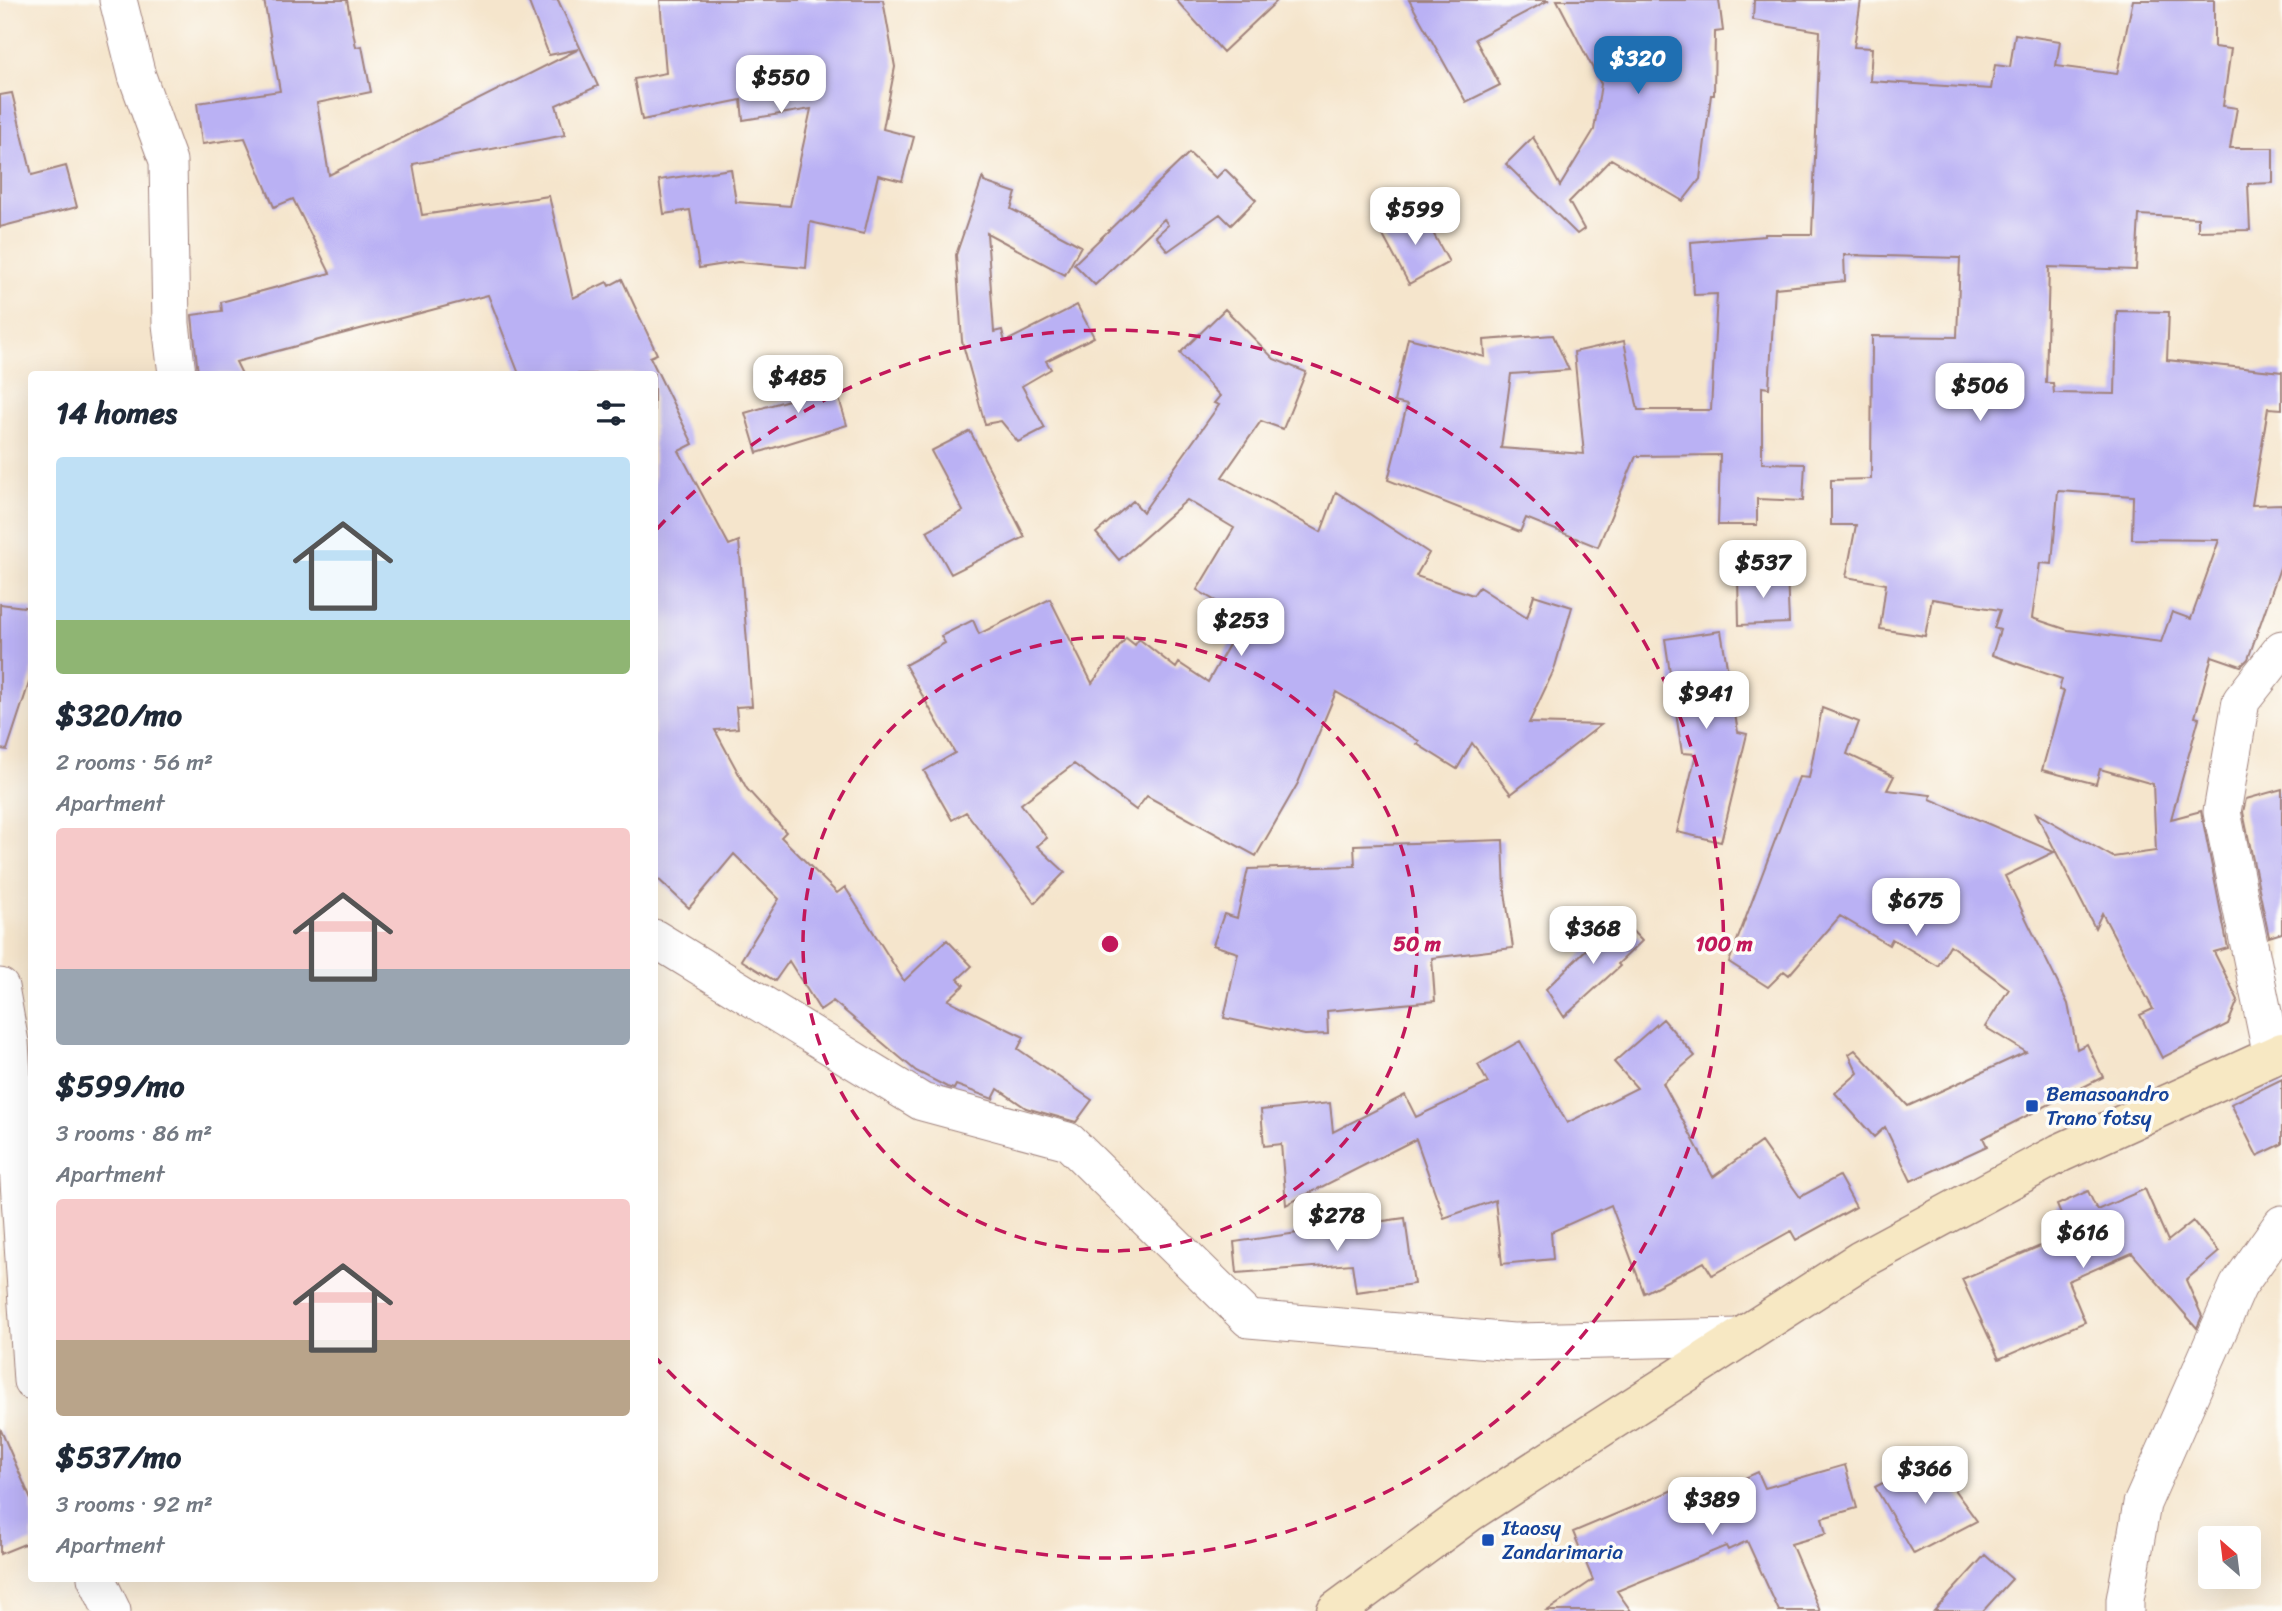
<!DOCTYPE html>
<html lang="en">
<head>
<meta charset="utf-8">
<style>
	body { margin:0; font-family:Sriracha,sans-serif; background:#f6f6f7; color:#1f2937; height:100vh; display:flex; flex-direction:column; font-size:26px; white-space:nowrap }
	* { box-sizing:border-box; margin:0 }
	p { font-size:23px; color:#747a83 }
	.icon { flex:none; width:38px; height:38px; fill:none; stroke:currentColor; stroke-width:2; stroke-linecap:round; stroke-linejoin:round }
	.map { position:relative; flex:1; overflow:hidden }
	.sheet { position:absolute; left:28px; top:371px; width:630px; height:1211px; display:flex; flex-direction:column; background:#fff; border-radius:7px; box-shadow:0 7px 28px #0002 }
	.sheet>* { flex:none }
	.needle { width:46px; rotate:332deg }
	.controls { position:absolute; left:2198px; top:1526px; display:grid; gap:14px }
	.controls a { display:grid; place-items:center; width:63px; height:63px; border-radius:7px; background:#fff; box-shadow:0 7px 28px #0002; font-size:35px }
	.price { position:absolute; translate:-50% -60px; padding:0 16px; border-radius:14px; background:#fff; color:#222; font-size:23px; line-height:46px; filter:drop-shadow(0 2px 4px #0008) }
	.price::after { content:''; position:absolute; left:50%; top:42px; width:21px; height:16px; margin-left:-10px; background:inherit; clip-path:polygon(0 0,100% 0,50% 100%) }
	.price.current { background:#1f6fb2; color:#fff }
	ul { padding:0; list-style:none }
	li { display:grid; align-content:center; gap:14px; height:371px; padding:0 28px }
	li span { display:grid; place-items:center; height:217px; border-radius:7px; color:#555 }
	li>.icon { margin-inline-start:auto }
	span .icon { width:126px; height:126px; fill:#fffc; stroke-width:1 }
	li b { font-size:30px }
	h2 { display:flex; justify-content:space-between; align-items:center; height:84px; padding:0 28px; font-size:30px }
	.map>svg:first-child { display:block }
	.building { fill:#bab1f4; fill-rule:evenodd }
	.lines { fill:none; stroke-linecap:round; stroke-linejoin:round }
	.street-casing { stroke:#a0827c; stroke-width:39 }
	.secondary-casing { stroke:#a0827c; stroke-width:41 }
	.street { stroke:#fff; stroke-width:37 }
	.secondary { stroke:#f7e8c3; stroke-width:38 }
	.ring { fill:none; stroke:#c2185b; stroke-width:3.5; stroke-dasharray:12 9 }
	.transit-dot { fill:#1a4fb4; stroke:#fdfcf7; stroke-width:2.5 }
	.labels { text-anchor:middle; stroke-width:7; stroke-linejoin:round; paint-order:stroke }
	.transit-label { font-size:21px; fill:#164399; stroke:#fdfcf7; text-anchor:start }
	.centre { fill:#c2185b; stroke:#fdfcf7; stroke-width:3.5 }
	.ring-label { font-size:21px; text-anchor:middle; font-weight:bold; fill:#c2185b; stroke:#fdfcf7; stroke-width:7; stroke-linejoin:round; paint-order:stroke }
</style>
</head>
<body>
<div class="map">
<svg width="2282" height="1611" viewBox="0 0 2282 1611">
	<rect width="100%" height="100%" fill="#fdfcf7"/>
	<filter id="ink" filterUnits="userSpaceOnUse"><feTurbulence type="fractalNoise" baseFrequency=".0143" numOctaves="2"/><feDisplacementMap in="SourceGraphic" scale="14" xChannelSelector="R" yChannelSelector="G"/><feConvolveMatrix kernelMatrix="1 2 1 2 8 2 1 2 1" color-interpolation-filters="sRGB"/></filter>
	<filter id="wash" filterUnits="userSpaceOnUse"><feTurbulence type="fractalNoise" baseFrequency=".00686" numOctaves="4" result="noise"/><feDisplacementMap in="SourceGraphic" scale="28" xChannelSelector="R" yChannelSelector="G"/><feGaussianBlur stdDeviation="1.57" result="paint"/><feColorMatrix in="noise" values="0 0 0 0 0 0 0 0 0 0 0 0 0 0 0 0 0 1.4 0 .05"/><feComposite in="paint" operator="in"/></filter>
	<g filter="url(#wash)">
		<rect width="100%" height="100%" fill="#f5e5cc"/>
		<g id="blocks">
			<path class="building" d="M264,0H347L356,47L362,46L371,92L317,103L329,175L579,49L549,55L528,0H558L598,86L556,105L565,135L413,164L422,215L549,196L573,298L607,282L609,286L622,279L657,354L650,357L693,444L679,451L729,545L739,541L752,706L736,707L738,728L715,730L747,789L786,832L781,837L837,893L845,887L904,981L947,940L972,966L958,979L964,985L948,1000L1024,1037L1018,1049L1092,1100L1076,1122L1026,1108L998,1089L993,1099L956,1085L954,1089L947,1087L916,1071L833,1001L820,1010L789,961L775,981L741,960L779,899L734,854L689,908L654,875V374H519L488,295L236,362L242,374H198L192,315L222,311L221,302L330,273L293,199L274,207L245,138L202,144L197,103L280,91Z
				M660,0H883L895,67L883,129L914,137L902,181L878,175L864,234L810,222L806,268L738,262L699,268L690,210L664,214L659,180L731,169L736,202L790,206L811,109L743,120L741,100L642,120L634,79L666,73Z
				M1176,0H1278L1223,52Z
				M1409,0H1549L1475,39L1500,85L1466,102Z
				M1557,0H1719L1723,31L1715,32L1714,95H1711L1700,179L1683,201L1611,159L1569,202L1584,229L1577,234L1506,164L1533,137L1560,186L1594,130L1601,84Z
				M1754,0H1861L1854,47L1872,48L1870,81L1991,89L1995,65L2010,67L2015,34L2060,41L2056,66L2117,74L2133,0H2214V47L2231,49L2223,106L2237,108L2230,148H2273V183L2248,184L2250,230L2198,231V218L2139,215L2136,270L2049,267L2046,383H2053L2054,393L2115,394L2117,311L2169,312L2167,360L2282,372V409L2268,408L2252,505L2282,504V562L2248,659L2241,666L2212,656L2195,717L2199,718L2171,819L2201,811L2228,948L2214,952L2238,1000L2228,1024L2162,1058L2140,1015L2153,1009L2102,913L2095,928L2036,813L2113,857L2156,851L2153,784L2100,769L2096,784L2042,770L2064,691L2059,690L2062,679L1992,655L2000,630L1994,628L2000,610L1932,599L1925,636L1880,629L1886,584L1846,577L1856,525H1831V480L1871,479L1872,336L1957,337L1960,258L1844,255L1845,281L1775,288L1769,388L1762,387V463L1805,464L1803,501L1757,499V525H1718L1720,455L1636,456L1598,547L1526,518L1520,532L1388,480L1407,405L1394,402L1408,338L1485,357L1484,340L1553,335L1569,370L1511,374L1501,448L1584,454L1574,352L1624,341L1638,410H1711L1717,294L1694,295L1691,242L1765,236V234H1812L1820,31L1753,20ZM2058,491L2133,496L2132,539L2219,540L2191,619L2172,612L2161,642L2068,630L2032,618L2040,563L2052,564Z
				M12,93L32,175L66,166L77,207L0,227V95Z
				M1189,153L1216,178L1225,169L1256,200L1231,225L1220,214L1168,251L1156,236L1168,225L1164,219L1095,285L1074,264Z
				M983,176L984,182L1016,193L1011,209L1081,246L1065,275L987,233L994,332L1002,330L1005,342L1077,305L1094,337L1046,361L1051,369L1022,386L1045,428L1018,442L1001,421L985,424L962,341L956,255Z
				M1421,211L1449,262L1409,284L1381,232Z
				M1225,309L1274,359L1306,372L1283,429L1261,421L1222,477L1321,532L1336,492L1429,553L1416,576L1473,595L1479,587L1527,618L1534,595L1572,607L1554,670L1529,723L1601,725L1511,794L1472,743L1457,769L1417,744L1419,741L1336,692L1298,783L1256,856L1147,796L1136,810L1074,764L1021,804L1047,838L1037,846L1065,872L1035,903L966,812L952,820L924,771L955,753L905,665L945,643L941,636L973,620L979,634L1050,599L1092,683L1126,638L1135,645L1139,639L1176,668L1179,663L1208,682L1244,618L1197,590L1234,528L1187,500L1119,560L1096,533L1133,501L1143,512L1219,405L1214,403L1220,396L1180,353Z
				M831,372L847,425L757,453L745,413L802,396L797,382Z
				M970,431L1025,537L951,574L927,531L963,511L931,451Z
				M1787,574L1789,623L1739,625L1738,576Z
				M0,604L32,608V674L7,750L0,749Z
				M1721,631L1738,732L1747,734L1721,842L1677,832L1696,754L1682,753L1665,639Z
				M1822,708L1859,722L1847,754L1894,776L1887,790L1931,795L1930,799L2054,852L2005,876L2068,1004L2077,1049L2087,1044L2103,1077L1983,1138L1987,1146L1911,1181L1885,1127L1874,1137L1835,1093L1858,1073L1849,1054L1855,1050L1908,1106L2026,1052L1985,1027L2009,989L1950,945L1938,966L1892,939L1889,945L1840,916L1789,975L1784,971L1768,987L1729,962L1799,777L1809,778Z
				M2282,789V933L2269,937L2243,812L2246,799Z
				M1503,840L1505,892L1513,948L1432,958L1435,1001L1327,1011L1328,1034L1305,1035L1224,1018L1238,953L1213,945L1224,914L1237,918L1248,869L1355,866L1354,845Z
				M1619,917L1642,941L1618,964L1620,966L1564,1017L1546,989Z
				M1663,1019L1695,1056L1663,1083L1713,1177L1761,1142L1800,1197L1839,1176L1856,1207L1796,1240L1791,1231L1712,1275L1704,1262L1644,1293L1611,1205L1551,1232L1553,1259L1502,1264L1495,1200L1444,1218L1416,1139L1286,1205L1281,1144L1264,1146L1261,1110L1330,1103L1333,1132L1405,1095L1416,1117L1488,1083L1478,1065L1520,1041L1567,1123L1637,1088L1614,1062Z
				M2282,1079V1144L2257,1156L2231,1104Z
				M2145,1189L2168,1241L2193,1221L2219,1252L2186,1280L2202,1316L2197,1328L2132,1253L2068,1281L2085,1322L1999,1359L1962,1279L2069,1234L2057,1205L2088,1191L2097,1210Z
				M1405,1218L1414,1284L1356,1292L1352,1264L1237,1273L1234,1242Z
				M0,1428L32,1502V1541L0,1554Z
				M1931,1458L1977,1521L1914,1554L1875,1487Z
				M1845,1465L1857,1508L1822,1518L1826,1534L1791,1544L1820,1611H1779L1747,1541L1728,1550L1726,1546L1617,1591L1631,1611H1547L1593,1580L1573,1532L1675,1489L1683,1506L1758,1472L1765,1488Z
				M1985,1555L2012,1579L1983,1611H1934Z"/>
		</g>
	</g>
	<g filter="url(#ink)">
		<use href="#blocks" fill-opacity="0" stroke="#a0827c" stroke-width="2"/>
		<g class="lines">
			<g class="street-casing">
				<path id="street" d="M118,0L137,76L168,161L171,324L177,374
					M654,938L922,1102L1068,1141L1249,1319L1513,1342L1740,1337
					M0,987L10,1043L32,1381
					M2272,1057L2222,812L2241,701L2282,649
					M96,1578L112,1611
					M2125,1611V1600L2142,1504L2238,1286L2282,1224"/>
			</g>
			<g class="secondary-casing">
				<path id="secondary" d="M1336,1611L1470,1512L1861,1260L2060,1153L2282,1052"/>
			</g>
			<use href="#street" class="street"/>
			<use href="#secondary" class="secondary"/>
		</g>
	</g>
	<g class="ring">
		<circle cx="1110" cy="944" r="307"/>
		<path d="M657 529A614 614 0 1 1 657 1359"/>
	</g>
	<g class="transit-dot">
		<rect x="2025" y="1099" width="14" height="14" rx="3.5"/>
		<rect x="1481" y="1533" width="14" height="14" rx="3.5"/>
	</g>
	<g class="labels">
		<g class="transit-label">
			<text x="2046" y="1101">Bemasoandro<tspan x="2046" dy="24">Trano fotsy</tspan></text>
			<text x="1502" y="1535">Itaosy<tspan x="1502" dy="24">Zandarimaria</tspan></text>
		</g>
	</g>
	<circle cx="1110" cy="944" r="10" class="centre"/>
	<g class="ring-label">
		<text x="1417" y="951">50 m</text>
		<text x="1724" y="951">100 m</text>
	</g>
</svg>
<div class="controls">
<a><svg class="needle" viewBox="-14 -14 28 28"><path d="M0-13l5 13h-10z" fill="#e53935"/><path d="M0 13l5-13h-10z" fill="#747a83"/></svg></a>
</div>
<b class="price current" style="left:1638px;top:96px">$320</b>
<b class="price" style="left:781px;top:115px">$550</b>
<b class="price" style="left:1415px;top:247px">$599</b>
<b class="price" style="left:798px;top:415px">$485</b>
<b class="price" style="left:1980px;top:423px">$506</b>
<b class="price" style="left:1763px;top:600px">$537</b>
<b class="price" style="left:1241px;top:658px">$253</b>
<b class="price" style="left:1706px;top:731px">$941</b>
<b class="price" style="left:1916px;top:938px">$675</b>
<b class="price" style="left:1593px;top:966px">$368</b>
<b class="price" style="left:1337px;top:1253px">$278</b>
<b class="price" style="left:2083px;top:1270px">$616</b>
<b class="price" style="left:1925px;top:1506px">$366</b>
<b class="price" style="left:1712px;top:1537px">$389</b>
<section class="sheet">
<h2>14 homes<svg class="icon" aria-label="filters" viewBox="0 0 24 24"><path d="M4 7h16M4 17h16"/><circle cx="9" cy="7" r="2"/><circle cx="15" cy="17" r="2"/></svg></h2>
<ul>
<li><span style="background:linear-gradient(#bfe0f5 75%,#8fb573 0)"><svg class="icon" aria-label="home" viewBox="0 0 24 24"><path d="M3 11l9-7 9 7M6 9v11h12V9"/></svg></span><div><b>$320/mo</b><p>2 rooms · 56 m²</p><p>Apartment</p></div></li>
<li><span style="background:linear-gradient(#f6c9c9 65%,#9aa5b1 0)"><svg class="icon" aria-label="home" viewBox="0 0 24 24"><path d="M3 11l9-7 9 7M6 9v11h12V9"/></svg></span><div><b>$599/mo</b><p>3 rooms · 86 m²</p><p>Apartment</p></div></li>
<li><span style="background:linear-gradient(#f6c9c9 65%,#b9a48a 0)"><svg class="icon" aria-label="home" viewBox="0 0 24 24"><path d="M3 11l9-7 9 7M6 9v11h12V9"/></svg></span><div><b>$537/mo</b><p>3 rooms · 92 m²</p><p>Apartment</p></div></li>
</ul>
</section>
</div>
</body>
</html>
